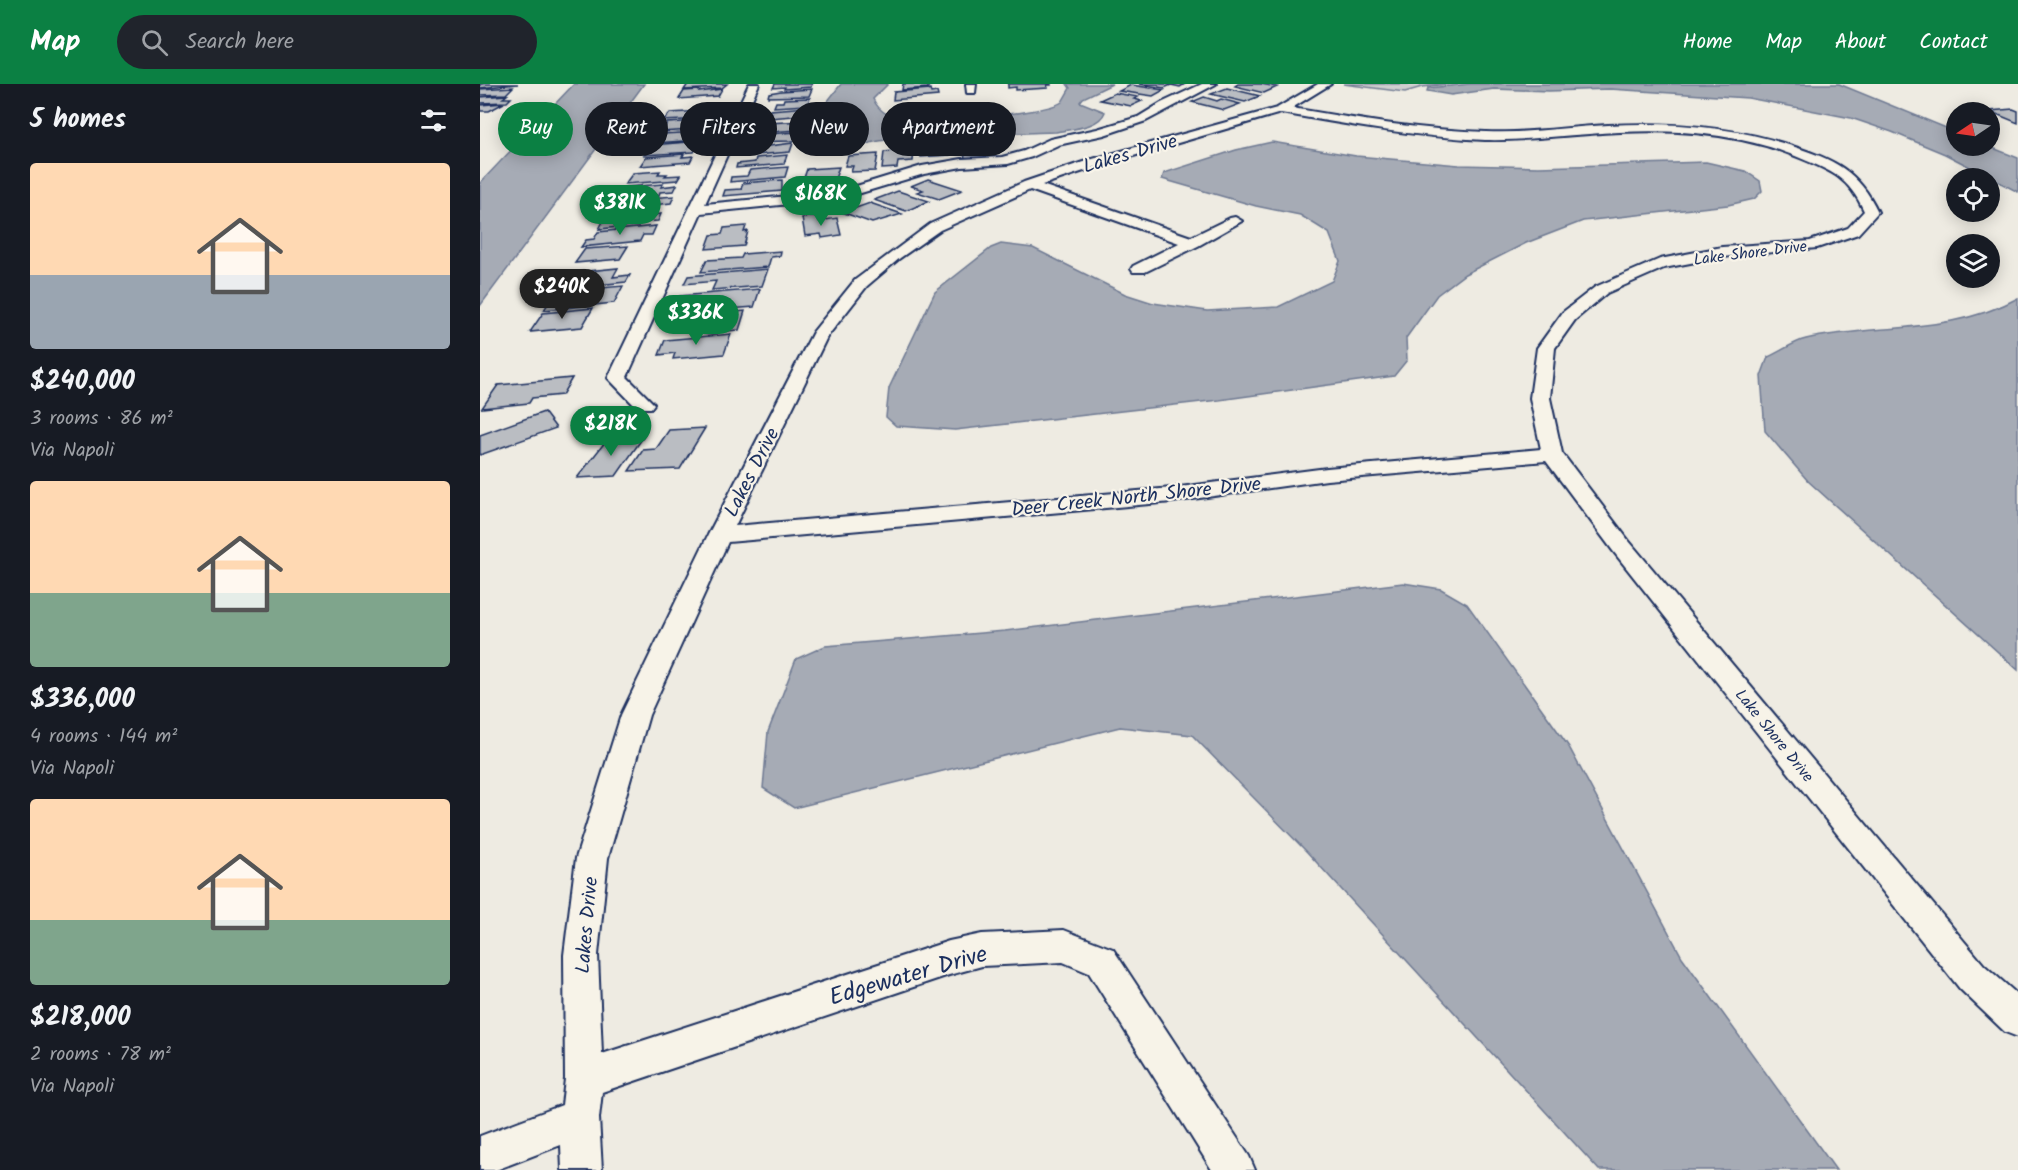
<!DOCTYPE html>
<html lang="en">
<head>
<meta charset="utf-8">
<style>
	body { margin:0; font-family:Kalam,sans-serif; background:#20242c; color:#f1f3f6; height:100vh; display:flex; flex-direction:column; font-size:22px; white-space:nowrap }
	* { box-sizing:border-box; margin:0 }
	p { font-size:20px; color:#9ea1a6 }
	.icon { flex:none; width:33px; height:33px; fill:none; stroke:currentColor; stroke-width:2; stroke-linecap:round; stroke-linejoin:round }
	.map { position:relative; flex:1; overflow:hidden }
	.side { display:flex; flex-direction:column; background:#171b24; width:480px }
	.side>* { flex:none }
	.banner { position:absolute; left:18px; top:18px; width:570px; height:54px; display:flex; gap:12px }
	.needle { width:39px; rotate:257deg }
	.buttons { position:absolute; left:1466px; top:18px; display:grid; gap:12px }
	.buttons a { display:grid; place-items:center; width:54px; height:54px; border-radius:50%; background:#171b24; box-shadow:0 3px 15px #0003; font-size:30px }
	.price { position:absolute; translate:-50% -51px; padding:0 14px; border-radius:21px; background:#0b8043; color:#fff; font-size:20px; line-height:39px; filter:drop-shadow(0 2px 3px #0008) }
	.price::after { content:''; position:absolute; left:50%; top:36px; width:18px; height:14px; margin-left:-9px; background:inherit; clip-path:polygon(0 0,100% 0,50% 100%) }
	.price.on { background:#222; color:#fff }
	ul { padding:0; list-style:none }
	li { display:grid; align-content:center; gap:12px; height:318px; padding:0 30px }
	li span { display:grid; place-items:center; height:186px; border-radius:6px; color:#555 }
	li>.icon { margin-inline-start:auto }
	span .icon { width:108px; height:108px; fill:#fffc; stroke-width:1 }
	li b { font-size:26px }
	h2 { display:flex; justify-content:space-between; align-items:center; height:72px; padding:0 30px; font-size:26px }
	.tag { padding:0 21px; border-radius:27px; background:#171b24; box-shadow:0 3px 15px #0003; font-size:21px; line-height:54px }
	.tag.on { background:#0b8043; color:#fff }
	header { display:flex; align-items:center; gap:36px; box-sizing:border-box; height:84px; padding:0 30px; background:#0b8043; color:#fff }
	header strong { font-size:28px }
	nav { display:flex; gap:33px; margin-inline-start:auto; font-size:21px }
	.search { width:420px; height:54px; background:#20242c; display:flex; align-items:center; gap:15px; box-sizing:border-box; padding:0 21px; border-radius:33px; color:#9ea1a6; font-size:22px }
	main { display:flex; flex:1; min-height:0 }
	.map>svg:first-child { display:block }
	.green { fill:#cfcfcf; stroke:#757f96; stroke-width:1.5 }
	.water { fill:#a6abb5; stroke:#6e7992; stroke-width:1.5 }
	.building { fill:#babdc2; stroke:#1b2f5e; stroke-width:1.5 }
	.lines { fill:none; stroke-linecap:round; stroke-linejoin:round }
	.street-casing { stroke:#1b2f5e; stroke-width:4 }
	.street { fill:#f7f3e8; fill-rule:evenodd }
	.labels { text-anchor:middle; stroke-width:4.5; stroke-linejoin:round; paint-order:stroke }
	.far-street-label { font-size:16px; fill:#1b2f5e; stroke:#f7f3e8 }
	.street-label { font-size:20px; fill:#1b2f5e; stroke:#f7f3e8 }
	.near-street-label { font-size:24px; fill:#1b2f5e; stroke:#f7f3e8 }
</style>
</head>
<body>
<header>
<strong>Map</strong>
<div class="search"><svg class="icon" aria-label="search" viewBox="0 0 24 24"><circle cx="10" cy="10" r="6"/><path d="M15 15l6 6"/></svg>Search here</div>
<nav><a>Home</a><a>Map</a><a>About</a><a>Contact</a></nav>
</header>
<main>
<section class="side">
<h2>5 homes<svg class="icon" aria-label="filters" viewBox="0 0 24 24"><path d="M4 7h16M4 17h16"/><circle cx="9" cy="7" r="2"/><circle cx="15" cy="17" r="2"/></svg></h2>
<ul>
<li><span style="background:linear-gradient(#ffd9b3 60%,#9aa5b1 0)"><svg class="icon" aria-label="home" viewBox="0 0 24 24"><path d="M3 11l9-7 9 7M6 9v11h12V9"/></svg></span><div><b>$240,000</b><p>3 rooms · 86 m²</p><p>Via Napoli</p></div></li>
<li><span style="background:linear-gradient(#ffd9b3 60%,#7fa58c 0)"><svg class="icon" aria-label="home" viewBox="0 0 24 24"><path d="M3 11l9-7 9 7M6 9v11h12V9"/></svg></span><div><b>$336,000</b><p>4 rooms · 144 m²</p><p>Via Napoli</p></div></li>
<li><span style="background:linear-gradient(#ffd9b3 65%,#7fa58c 0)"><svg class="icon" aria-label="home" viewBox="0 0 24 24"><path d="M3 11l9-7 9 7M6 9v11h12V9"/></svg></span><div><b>$218,000</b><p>2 rooms · 78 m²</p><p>Via Napoli</p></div></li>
</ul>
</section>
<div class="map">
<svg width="1538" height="1086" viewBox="0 0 1538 1086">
	<rect width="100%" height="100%" fill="#eeebe2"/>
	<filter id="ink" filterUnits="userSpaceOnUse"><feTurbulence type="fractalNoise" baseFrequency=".0167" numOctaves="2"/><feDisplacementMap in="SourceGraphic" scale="12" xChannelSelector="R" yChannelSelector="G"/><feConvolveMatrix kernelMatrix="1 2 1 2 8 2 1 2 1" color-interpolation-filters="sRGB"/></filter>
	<g filter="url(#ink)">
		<path class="green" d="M863,0H968L942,3L925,8Z"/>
		<path class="water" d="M94,0H164L0,222V99Z
			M361,0H408L393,15C396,21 399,25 405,29C428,40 561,32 582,18L590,4L587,0H632L603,14L600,18L625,28C619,44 591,45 576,48C519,50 463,50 406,56C384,58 361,70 339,69L342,36L347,18Z
			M990,0H1359L1476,48V62H1508L1538,74V108L1465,70L1412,48L1371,34L1268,14L1130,5L1069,7L1014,5L971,11L947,7L948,4Z
			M792,58L876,72L979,81L1059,83L1226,78L1265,87L1280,97L1282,107L1274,115L1248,121L1103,137L1046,159L985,190L957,211L926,254L927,276L914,292L739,316L475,346L416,342L406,333L409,304L455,208L511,164L521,160L553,164L645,210L673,219L727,227L798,223L852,197L860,177L849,149L820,131L776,122L682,95L684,89L756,66Z
			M1538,214V586L1328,397L1285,347L1281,292L1288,273C1300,268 1313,258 1326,255C1396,240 1473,250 1538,214Z
			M923,499L961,505L987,520L1089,663L1202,873L1356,1086H1119L827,768L712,651L640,643L314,724L283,704L288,648L316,575L345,562L525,547Z"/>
		<path class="building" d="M0,0H38L0,4Z
			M208,0H247L242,4L204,6Z
			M295,0H332L331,3L304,5L305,3L293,4Z
			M423,0H460L448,2V4L422,6Z
			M528,0H571V1H567L568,4L536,6V3L528,4Z
			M659,0H705L700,3L691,1L684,4Z
			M758,0H781L797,3L784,9L755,2Z
			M651,1L684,6L673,12L639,7Z
			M33,3L26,10L0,11V5Z
			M747,4L780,12L765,18L731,10Z
			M242,5L238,12L199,15L204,7L220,6L219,8Z
			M332,5L329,12L288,13L289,9L301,7Z
			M450,5L451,9L457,8L458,12L413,16L414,8Z
			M635,9L658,13L654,15L662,17L651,22L620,16Z
			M27,11L23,14H31L27,18L0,19V13Z
			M724,13L737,17L741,15L760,20L744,26L712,18Z
			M330,14L327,21L294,23L296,18H303L304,15Z
			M24,19L9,27H0V21Z
			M328,23L325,31L290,34L292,29H288L290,26Z
			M1533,25L1538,27V39L1509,27Z
			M239,26L236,31H229L226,35L183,37L190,29Z
			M219,37L218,39L230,38L227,45L181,48L187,39Z
			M323,37L320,46L270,49L272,45L286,44L288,39Z
			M224,48L219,56L174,59L180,50Z
			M318,48L314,57L268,58L271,53L285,52L286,50Z
			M221,57L214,68L164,71L171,61Z
			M505,57L507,73L485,75L484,68L477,69L476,59Z
			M313,59L310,68L275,71L276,69L264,70L266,65Z
			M469,60L470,71L441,73V63Z
			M434,65L433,77L418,78L417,84L402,85L404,68Z
			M204,70L202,73L213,72L210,78L160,82L166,73Z
			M398,70L395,87L371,88L373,82H365L368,72Z
			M307,71L304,80L256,84L257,80L275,78L276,74Z
			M308,83L305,93L250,98L251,93L267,92L270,86Z
			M359,83L353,101L330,103L334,93L324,94L327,85Z
			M180,87L178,90H187L185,92L201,91L198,96L145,100L153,89Z
			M448,95L482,106L459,115L437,108L443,106L431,102Z
			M302,96V107L243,112L245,106L261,105L263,99Z
			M183,100L181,103L197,101L194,107L180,108L179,111L139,114L146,103Z
			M418,107L449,117L426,127L394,116Z
			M194,112L191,119L173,121L171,126L125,130L132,117Z
			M390,119L422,130L392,139L356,126L368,122L376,124Z
			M166,129L165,132L181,130L178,137L161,138L160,141L119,145L126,132Z
			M338,132L339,137L357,134L361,151L342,154L341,150L325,152L322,134Z
			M176,142L172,151H163L160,157L101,163L106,156L114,155L118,148Z
			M266,142L264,148L268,147L264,162L226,165L231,151L242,150L244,144Z
			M148,162L140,175L95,179L105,165Z
			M301,167L300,172L291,173L288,183L221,188L227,176L261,174L263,170Z
			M138,184L133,193L150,191L146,198L78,205L88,189Z
			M288,185L282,202L232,206L236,197L204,200L208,192Z
			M143,202L134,219L64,226L75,208Z
			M280,205L274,223L224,227L227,218L196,221L200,212Z
			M113,224L102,243L50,248L63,229Z
			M265,227L259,246L218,249L220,245L205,246L211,232Z
			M251,250L244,270L193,275L195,269L179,271L185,256Z
			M92,294L82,311L52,314L49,319L2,324L18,301Z
			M64,328L76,344L0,371V351Z
			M225,344L200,385L149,387L163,366L176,365L189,346Z
			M164,352L136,392L97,394L129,353Z"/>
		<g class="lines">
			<g class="street-casing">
				<path id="street" d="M269,0H279L225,120L360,107L442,82L482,75L522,73L544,67L570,55L617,45L658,33L681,19L722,0H736L666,37L624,51L578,61L552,73L528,80L482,83L444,90L361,115L221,129L147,293L174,320L171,324H157L128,294Z
					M486,0H496L495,9H487Z
					M838,0H851L812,24C876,35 941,46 1006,48C1046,50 1087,43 1128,41C1190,38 1252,42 1312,62C1353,75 1379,87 1398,128L1378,150L1337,164L1242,173L1184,184L1127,209L1095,236L1075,264L1070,314L1082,369L1149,457L1504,881L1538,911V953L1525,948L1480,905L1133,467L1066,377L847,396L692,418L248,458L169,631L128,774L118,871L122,970L469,857L502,850L584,846L633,865L769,1072L775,1086H732L609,889L583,878L502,882L469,891L122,1008L119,1034L122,1086H82L81,1061L16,1086H0V1052L82,1021L85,995L84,871L96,774L141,631L228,451L333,248L375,196L450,140L544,98L609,76L797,24ZM801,29C869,41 937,53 1005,56C1040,57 1075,52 1109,50C1180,44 1254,46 1320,74C1352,87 1369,94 1384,127L1368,144L1330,157L1242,163L1180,175L1115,203L1083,228L1057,264L1050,314L1061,365L847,384L692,404L255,442L347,253L387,202L420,174L460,146L550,106L699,159L653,182L651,185L653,188H665L718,162L762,137L755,133L750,134L711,153L562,101L619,82Z"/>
			</g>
			<use href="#street" class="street"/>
		</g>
	</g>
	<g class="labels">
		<g class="far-street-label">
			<text transform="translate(1270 168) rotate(-7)" y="6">Lake Shore Drive</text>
			<text transform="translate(1295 651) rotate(51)" y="6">Lake Shore Drive</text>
		</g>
		<g class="street-label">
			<text transform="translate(650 69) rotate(-16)" y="7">Lakes Drive</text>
			<text transform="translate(271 388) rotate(-63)" y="7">Lakes Drive</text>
			<text transform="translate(656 412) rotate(-6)" y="7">Deer Creek North Shore Drive</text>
			<text transform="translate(106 841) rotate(-85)" y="7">Lakes Drive</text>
		</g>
		<g class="near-street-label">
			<text transform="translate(428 891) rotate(-16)" y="8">Edgewater Drive</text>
		</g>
	</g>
</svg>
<div class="buttons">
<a><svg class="needle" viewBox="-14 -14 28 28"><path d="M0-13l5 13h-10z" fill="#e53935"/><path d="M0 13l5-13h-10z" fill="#9ea1a6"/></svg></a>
<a><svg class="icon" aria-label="locate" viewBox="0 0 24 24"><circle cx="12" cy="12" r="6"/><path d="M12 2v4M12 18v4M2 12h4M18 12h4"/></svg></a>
<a><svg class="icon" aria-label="layers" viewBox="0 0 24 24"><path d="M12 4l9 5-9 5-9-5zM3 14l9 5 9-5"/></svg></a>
</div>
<b class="price" style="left:341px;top:143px">$168K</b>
<b class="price" style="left:140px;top:152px">$381K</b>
<b class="price on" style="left:82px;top:236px">$240K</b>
<b class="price" style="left:216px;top:262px">$336K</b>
<b class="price" style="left:131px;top:373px">$218K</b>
<div class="banner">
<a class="tag on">Buy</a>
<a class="tag">Rent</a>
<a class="tag">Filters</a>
<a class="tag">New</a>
<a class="tag">Apartment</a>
</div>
</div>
</main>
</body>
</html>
